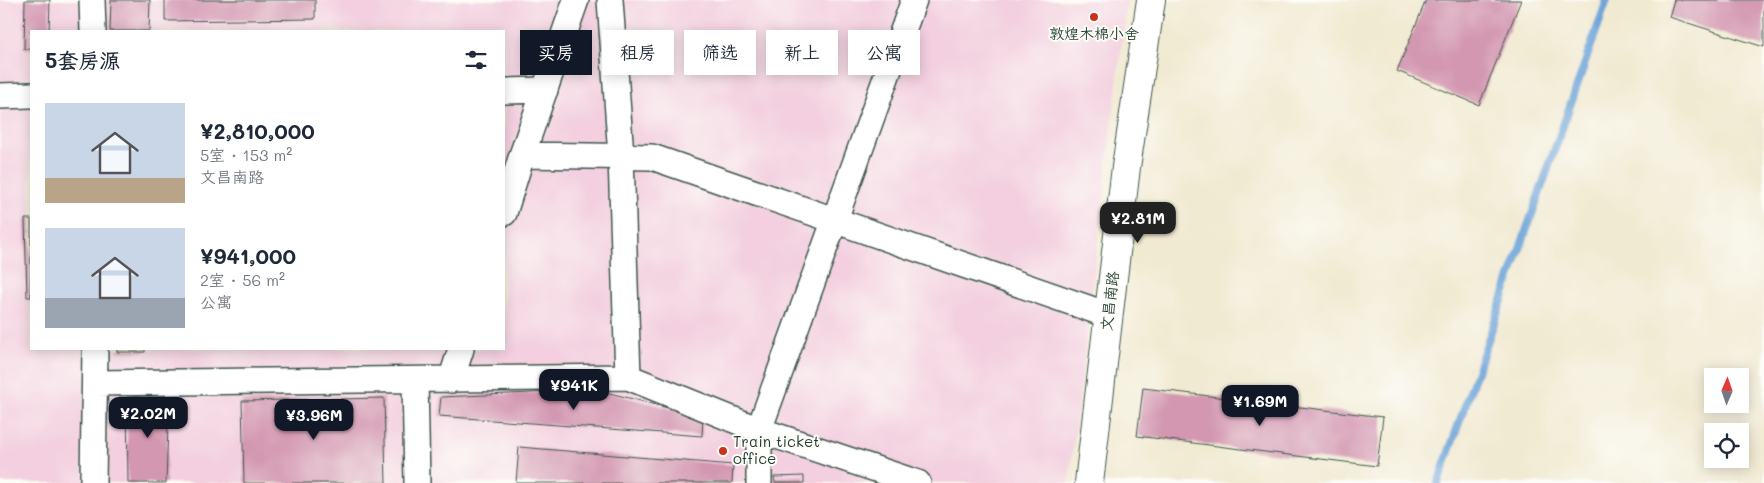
<!DOCTYPE html>
<html lang="zh">
<head>
<meta charset="utf-8">
<style>
	body { margin:0; font-family:Mali,"LXGW WenKai TC",sans-serif; background:#f2f2f3; color:#1f2937; height:100vh; display:flex; flex-direction:column; font-size:19px; white-space:nowrap }
	* { box-sizing:border-box; margin:0 }
	p { font-size:16px; color:#747a83 }
	.icon { flex:none; width:28px; height:28px; fill:none; stroke:currentColor; stroke-width:2; stroke-linecap:round; stroke-linejoin:round }
	.map { position:relative; flex:1; overflow:hidden }
	.drawer { position:absolute; left:30px; top:30px; width:475px; height:320px; display:flex; flex-direction:column; background:#fff; border-radius:0px; box-shadow:0 2px 12px #0003 }
	.drawer>* { flex:none }
	.guide { position:absolute; left:520px; top:30px; width:475px; height:45px; display:flex; gap:10px }
	.needle { width:32px; rotate:2deg }
	.fabs { position:absolute; left:1704px; top:368px; display:grid; gap:10px }
	.fabs a { display:grid; place-items:center; width:45px; height:45px; border-radius:0px; background:#fff; box-shadow:0 2px 12px #0003; font-size:25px }
	.price { position:absolute; translate:-50% -42px; padding:0 11px; border-radius:10px; background:#111827; color:#fff; font-size:16px; line-height:32px; filter:drop-shadow(0 1px 2px #0008) }
	.price::after { content:''; position:absolute; left:50%; top:30px; width:15px; height:11px; margin-left:-8px; background:inherit; clip-path:polygon(0 0,100% 0,50% 100%) }
	.price.current { background:#222; color:#fff }
	ul { padding:0; list-style:none }
	li { display:flex; align-items:center; gap:15px; height:125px; padding:0 15px }
	li span { display:grid; place-items:center; flex:none; width:140px; height:100px; border-radius:0px; color:#555 }
	li>.icon { margin-inline-start:auto }
	span .icon { width:60px; height:60px; fill:#fffc; stroke-width:1 }
	li b { font-size:21px }
	h2 { display:flex; justify-content:space-between; align-items:center; height:60px; padding:0 15px; font-size:21px }
	.chip { padding:0 18px; border-radius:0px; background:#fff; box-shadow:0 2px 12px #0003; font-size:18px; line-height:45px }
	.chip.current { background:#111827; color:#fff }
	.map>svg:first-child { display:block }
	.built { fill:#f3cfdf; fill-rule:evenodd }
	.lines { fill:none; stroke-linecap:round; stroke-linejoin:round }
	.stream { stroke:#68a1d7; stroke-width:8 }
	.building { fill:#d397b1 }
	.street-casing { stroke:#3e574c; stroke-width:28 }
	.secondary-casing { stroke:#3e574c; stroke-width:30 }
	.street { stroke:#fff; stroke-width:25 }
	.secondary { stroke:#fff; stroke-width:28 }
	.poi-dot { fill:#c8321e; stroke:#fdfcf7; stroke-width:2 }
	.labels { text-anchor:middle; stroke-width:4; stroke-linejoin:round; paint-order:stroke }
	.poi-label { font-size:15px; fill:#1f3d34; stroke:#fdfcf7 }
	.street-label { font-size:15px; fill:#1f3d34; stroke:#fdfcf7 }
</style>
</head>
<body>
<div class="map">
<svg width="1764" height="483" viewBox="0 0 1764 483">
	<rect width="100%" height="100%" fill="#fdfcf7"/>
	<filter id="ink" filterUnits="userSpaceOnUse"><feTurbulence type="fractalNoise" baseFrequency=".02" numOctaves="2"/><feDisplacementMap in="SourceGraphic" scale="10" xChannelSelector="R" yChannelSelector="G"/><feConvolveMatrix kernelMatrix="1 2 1 2 8 2 1 2 1" color-interpolation-filters="sRGB"/></filter>
	<filter id="wash" filterUnits="userSpaceOnUse"><feTurbulence type="fractalNoise" baseFrequency=".0096" numOctaves="4" result="noise"/><feDisplacementMap in="SourceGraphic" scale="20" xChannelSelector="R" yChannelSelector="G"/><feGaussianBlur stdDeviation="1.12" result="paint"/><feColorMatrix in="noise" values="0 0 0 0 0 0 0 0 0 0 0 0 0 0 0 0 0 1.4 0 .05"/><feComposite in="paint" operator="in"/></filter>
	<g filter="url(#wash)">
		<rect width="100%" height="100%" fill="#f1ead2"/>
		<path class="built" d="M0,0H1127L1069,483H0ZM31,31H504V349H31Z"/>
		<g class="lines">
			<path class="stream" d="M1438,483L1607,0"/>
		</g>
		<g id="blocks">
			<path class="building" d="M25,0H50L49,31H31V49H24Z
				M111,0H150L149,31H110Z
				M165,0H315V19L165,21Z
				M1426,0H1521L1479,105L1397,71Z
				M1674,0H1764V47L1669,17Z
				M25,219H31V297H27Z
				M117,349H145V352H117Z
				M1143,388L1383,417L1377,466L1137,436Z
				M598,390L703,417L702,436L439,416L441,397Z
				M169,396L166,483H128L127,397Z
				M384,398L386,483H244L242,401Z
				M519,447L733,465L732,483H516Z
				M804,476V483H775L774,477Z"/>
		</g>
	</g>
	<g filter="url(#ink)">
		<use href="#blocks" fill-opacity="0" stroke="#3e574c" stroke-width="1"/>
		<g class="lines">
			<g class="street-casing">
				<path id="street" d="M92,0L93,31
					M610,0L621,156L628,377
					M504,91L545,90
					M0,96L31,95
					M522,155L652,157L1108,315
					M504,213L522,155L576,0
					M415,380L417,483
					M451,380L461,349
					M95,383L628,377L759,430L918,483
					M93,483L95,349
					M759,483V430L914,0"/>
			</g>
			<g class="secondary-casing">
				<path id="secondary" d="M1089,483L1126,167L1151,0"/>
			</g>
			<use href="#street" class="street"/>
			<use href="#secondary" class="secondary"/>
		</g>
	</g>
	<g class="poi-dot">
		<circle cx="1094" cy="17" r="5"/>
		<circle cx="723" cy="451" r="5"/>
	</g>
	<g class="labels">
		<g class="poi-label">
			<text x="1094" y="39">敦煌木棉小舍</text>
			<text x="733" y="447" text-anchor="start">Train ticket<tspan x="733" dy="17">office</tspan></text>
		</g>
		<g class="street-label">
			<text transform="translate(1110 301) rotate(-83)" y="5">文昌南路</text>
		</g>
	</g>
</svg>
<div class="fabs">
<a><svg class="needle" viewBox="-14 -14 28 28"><path d="M0-13l5 13h-10z" fill="#e53935"/><path d="M0 13l5-13h-10z" fill="#747a83"/></svg></a>
<a><svg class="icon" aria-label="locate" viewBox="0 0 24 24"><circle cx="12" cy="12" r="6"/><path d="M12 2v4M12 18v4M2 12h4M18 12h4"/></svg></a>
</div>
<b class="price current" style="left:1138px;top:244px">¥2.81M</b>
<b class="price" style="left:574px;top:411px">¥941K</b>
<b class="price" style="left:1260px;top:427px">¥1.69M</b>
<b class="price" style="left:148px;top:439px">¥2.02M</b>
<b class="price" style="left:314px;top:441px">¥3.96M</b>
<div class="guide">
<a class="chip current">买房</a>
<a class="chip">租房</a>
<a class="chip">筛选</a>
<a class="chip">新上</a>
<a class="chip">公寓</a>
</div>
<section class="drawer">
<h2>5套房源<svg class="icon" aria-label="filters" viewBox="0 0 24 24"><path d="M4 7h16M4 17h16"/><circle cx="9" cy="7" r="2"/><circle cx="15" cy="17" r="2"/></svg></h2>
<ul>
<li><span style="background:linear-gradient(#c9d6e8 75%,#b9a48a 0)"><svg class="icon" aria-label="home" viewBox="0 0 24 24"><path d="M3 11l9-7 9 7M6 9v11h12V9"/></svg></span><div><b>¥2,810,000</b><p>5室 · 153 m²</p><p>文昌南路</p></div></li>
<li><span style="background:linear-gradient(#c9d6e8 70%,#9aa5b1 0)"><svg class="icon" aria-label="home" viewBox="0 0 24 24"><path d="M3 11l9-7 9 7M6 9v11h12V9"/></svg></span><div><b>¥941,000</b><p>2室 · 56 m²</p><p>公寓</p></div></li>
</ul>
</section>
</div>
</body>
</html>
